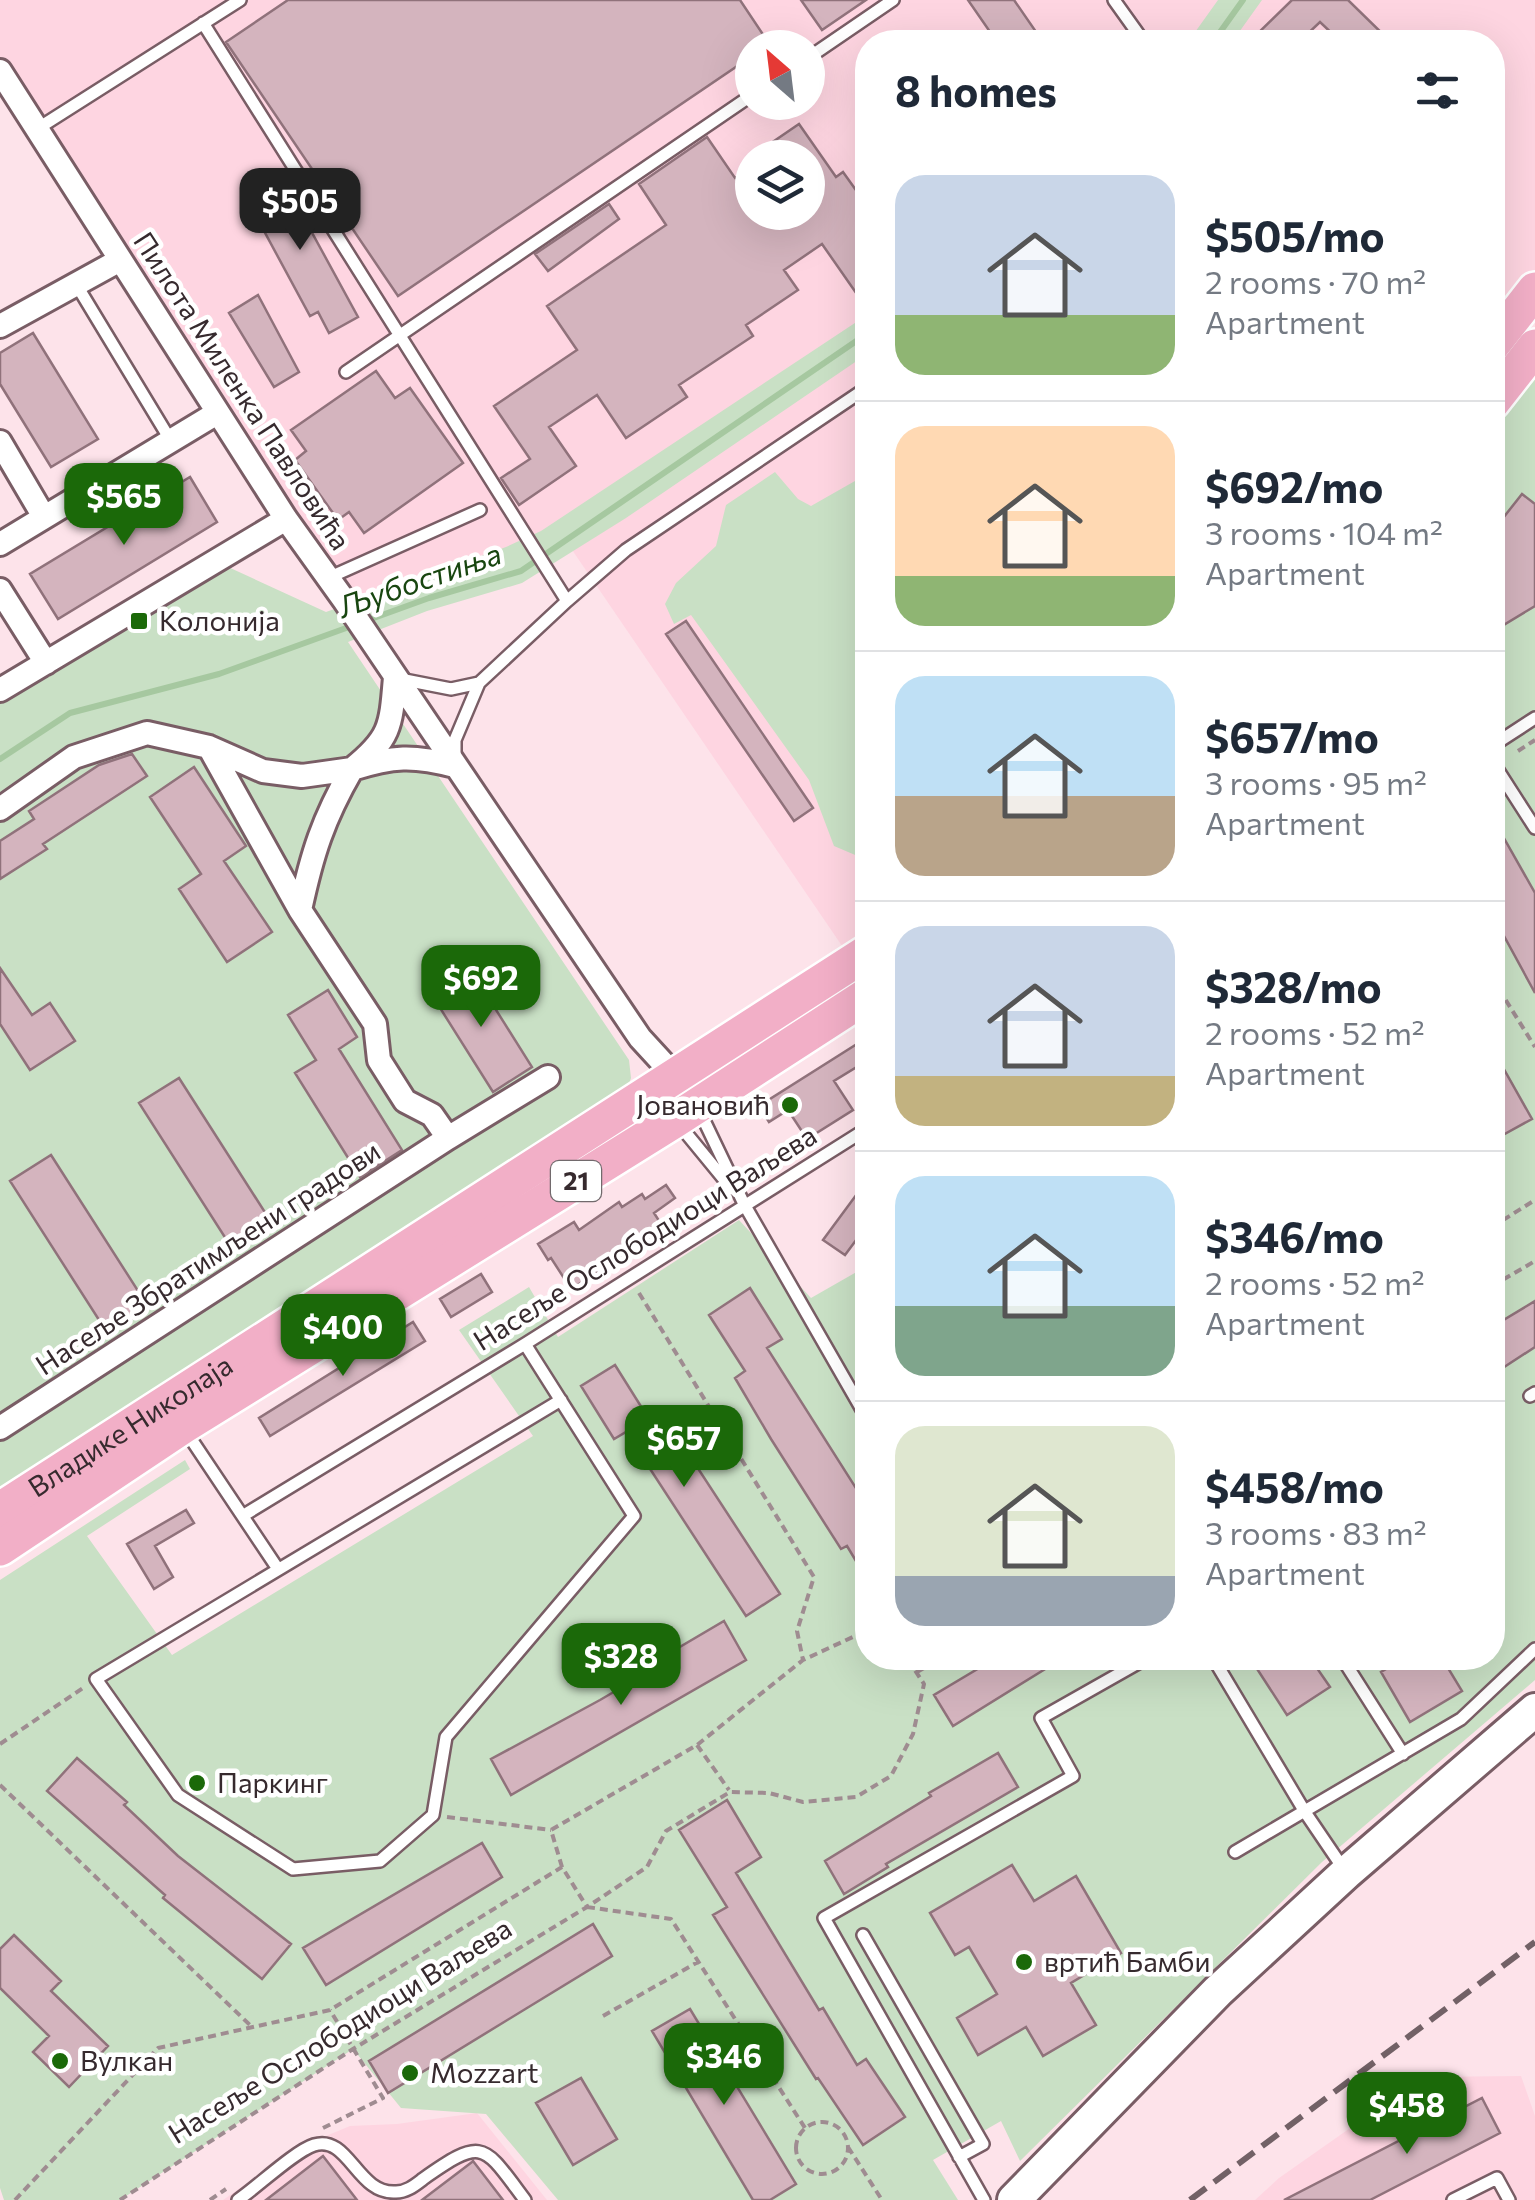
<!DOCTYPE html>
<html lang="en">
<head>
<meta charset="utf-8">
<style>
	body { margin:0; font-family:Commissioner,sans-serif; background:#f2f2f3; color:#1f2937; height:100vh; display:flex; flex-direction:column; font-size:38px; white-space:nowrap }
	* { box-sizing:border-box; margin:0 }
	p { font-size:32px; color:#747a83 }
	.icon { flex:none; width:55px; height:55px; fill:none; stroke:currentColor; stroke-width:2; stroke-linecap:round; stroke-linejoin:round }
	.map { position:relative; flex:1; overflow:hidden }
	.details { position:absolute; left:855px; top:30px; width:650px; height:1640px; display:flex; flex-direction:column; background:#fff; border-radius:40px; box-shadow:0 10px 40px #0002 }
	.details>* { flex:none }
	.needle { width:65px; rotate:332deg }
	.fabs { position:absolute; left:735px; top:30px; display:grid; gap:20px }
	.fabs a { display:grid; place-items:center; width:90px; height:90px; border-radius:50%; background:#fff; box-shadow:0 10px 40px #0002; font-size:50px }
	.price { position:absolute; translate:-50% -85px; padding:0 22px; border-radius:20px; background:#1b6909; color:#fff; font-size:32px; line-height:65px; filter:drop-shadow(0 2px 5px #0008) }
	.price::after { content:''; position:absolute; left:50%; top:60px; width:30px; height:22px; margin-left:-15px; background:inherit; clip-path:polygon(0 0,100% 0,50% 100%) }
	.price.selected { background:#222; color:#fff }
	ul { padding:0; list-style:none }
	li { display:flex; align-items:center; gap:30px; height:250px; padding:0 40px }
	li+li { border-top:2px solid #e0e1e3 }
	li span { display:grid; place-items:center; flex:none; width:280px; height:200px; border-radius:30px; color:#555 }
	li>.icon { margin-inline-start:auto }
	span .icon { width:120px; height:120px; fill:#fffc; stroke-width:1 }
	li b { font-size:42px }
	h2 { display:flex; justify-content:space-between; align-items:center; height:120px; padding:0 40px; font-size:42px }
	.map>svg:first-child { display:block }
	.built { fill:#fed5e1; fill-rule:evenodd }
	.green { fill:#c9e0c5 }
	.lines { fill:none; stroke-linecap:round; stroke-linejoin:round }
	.stream { stroke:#a6c8a0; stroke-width:6 }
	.building { fill:#d4b4be; stroke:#90727b; stroke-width:2.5 }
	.lane-casing { stroke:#795d65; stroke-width:16 }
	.street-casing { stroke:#795d65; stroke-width:28 }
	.secondary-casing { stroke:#795d65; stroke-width:38 }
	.primary-casing { stroke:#fff; stroke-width:40 }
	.path { stroke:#9f8c91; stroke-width:4; stroke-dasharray:8 5; stroke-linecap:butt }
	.lane { stroke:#fff; stroke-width:11 }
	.street { stroke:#fff; stroke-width:22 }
	.secondary { stroke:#fff; stroke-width:32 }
	.primary { stroke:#f2afc7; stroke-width:35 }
	.rail { stroke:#726166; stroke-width:6; stroke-dasharray:20 10; stroke-linecap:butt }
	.poi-dot { fill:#1b6909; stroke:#fff; stroke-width:4 }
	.labels { text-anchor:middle; stroke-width:9; stroke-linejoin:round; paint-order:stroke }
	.shield { fill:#fff; stroke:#726a6d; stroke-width:2.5 }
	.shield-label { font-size:25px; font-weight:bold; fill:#362a2e }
	.street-label { font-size:28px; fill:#362a2e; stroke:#fff }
	.poi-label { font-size:28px; fill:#362a2e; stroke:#fff; text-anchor:start }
	.water-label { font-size:30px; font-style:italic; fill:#184610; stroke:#fff }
</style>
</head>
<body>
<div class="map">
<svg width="1535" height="2200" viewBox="0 0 1535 2200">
	<rect width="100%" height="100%" fill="#fde3ea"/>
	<path class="built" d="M0,0H1535V290L1493,345L1492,42H868V952L853,962L566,541L357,624L0,71ZM752,48H808V102H752ZM752,158H808V212H752Z
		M1521,2076L1535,2116V2200H1255L1279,2178L1423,2077Z
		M477,2113L547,2200H223L295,2149L350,2126L397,2124Z"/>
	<path class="green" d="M1218,0H1262L1232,42H1188Z
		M867,315V354L626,518L522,583L427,611L348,642L629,1060L631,1078L624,1098L0,1494V690L215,561L326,612L506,547L541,531Z
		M1535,347V1680L1322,1862L1020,2161L1001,2121L933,2160L958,2200H558L486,2114L401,2108L353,2049L120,2200H4L0,2188V1580L185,1460L190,1469L87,1536L172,1655L533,1436L459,1330L529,1287L558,1337L739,1220L811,1298L867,1266L868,1658H1492V403Z
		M775,472L798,499L811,506L862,477L867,478V860L834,846L809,780L691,615L674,624L665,604L676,583L716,546L726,505Z"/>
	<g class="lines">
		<path class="stream" d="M1213,42L1243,0
			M0,759L70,713L219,674L429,598L521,571L868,333"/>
	</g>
	<path class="building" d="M288,0H740L772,48H752V56L398,296L226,42Z
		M801,0H866L822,30Z
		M968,0H1014L1043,42H997Z
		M1292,0H1348L1391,42H1341L1320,22L1299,42H1249Z
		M799,124L836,177L843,172L868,207V310L822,244L784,270L798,290L746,325L753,336L679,385L687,397L626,438L597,395L549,427L576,466L519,505L501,478L530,459L494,406L577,350L547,306L666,225L639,184L707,137L735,178L739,176L752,195V212H808V158H749Z
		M280,174L358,317L329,333L318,312L310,316L244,194Z
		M609,204L619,219L548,271L535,254Z
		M258,295L299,372L274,387L229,313Z
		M33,333L98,439L51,467L0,384V353Z
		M376,371L395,398L410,388L463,463L364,533L349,512L338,520L295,460L306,451L291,430Z
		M190,477L217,522L58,619L30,574Z
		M1522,494L1535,504V606L1492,632V532Z
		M686,621L813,808L794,821L666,634Z
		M132,754L147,776L43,844L47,849L0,879V841L34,819L29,811L99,765Z
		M194,767L246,846L224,861L272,932L227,962L179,889L201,874L150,797Z
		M1492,817L1535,893V993L1492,914Z
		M469,967L532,1067L493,1092L430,992Z
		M0,968L32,1015L50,1003L75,1041L30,1070L0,1024Z
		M328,990L357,1037L339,1049L402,1150L360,1177L295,1073L316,1060L288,1015Z
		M868,1037V1060L834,1081L853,1110L807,1139L788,1110L769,1122L759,1106Z
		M1492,1048L1532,1119L1492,1141Z
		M179,1078L275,1228L235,1253L139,1103Z
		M51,1155L149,1308L108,1334L10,1181Z
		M868,1179V1224L845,1255L823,1240Z
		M666,1185L675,1198L654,1213L665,1230L571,1289L551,1258L548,1260L538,1244L574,1222L579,1230L619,1202L622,1207L642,1194L645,1199Z
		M481,1274L492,1292L451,1317L440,1299Z
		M750,1288L782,1339L767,1348L868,1507V1581L847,1546L841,1549L771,1439L735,1378L745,1371L709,1315Z
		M1535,1301V1347L1492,1375V1327Z
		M413,1322L425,1341L270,1436L259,1418Z
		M615,1365L657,1432L669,1424L780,1594L746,1616L626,1432L614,1439L581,1386Z
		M186,1510L194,1523L155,1546L173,1577L154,1589L127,1544Z
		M724,1621L746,1660L511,1795L491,1759L600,1700L658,1666L656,1661Z
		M996,1658H1063L953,1726L934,1695Z
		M1250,1658H1310L1330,1687L1287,1715Z
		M1405,1658H1442L1462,1691L1410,1722L1381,1672Z
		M998,1753L1018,1787L886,1864L888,1867L844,1894L825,1861L931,1796L929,1793Z
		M77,1758L127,1802L124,1805L178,1856L291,1944L262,1979L163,1898L165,1895L47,1791Z
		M727,1800L761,1857L736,1873L819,2010L823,2008L857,2065L866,2059L905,2117L863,2145L818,2078L816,2079L713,1915L727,1907L679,1830Z
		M482,1843L502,1877L326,1985L303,1948Z
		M1012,1865L1034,1901L1076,1876L1121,1953L1071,1983L1096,2025L1043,2056L1026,2027L978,2055L957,2018L997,1994L969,1947L955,1955L930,1913Z
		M593,1924L612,1956L388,2093L369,2061Z
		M14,1935L61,1981L51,1991L108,2046L69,2087L33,2052L49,2036L0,1988V1949Z
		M690,2009L796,2184L770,2200H753L652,2031Z
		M581,2078L617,2139L573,2165L536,2103Z
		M1482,2098L1500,2133L1370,2200H1284Z
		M323,2156L357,2200H266Z
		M473,2161L503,2200H422L472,2162Z"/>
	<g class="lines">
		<g class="lane-casing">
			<path id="lane" d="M1114,0L1144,42
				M203,23L567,601
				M808,58L893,0
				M37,129L240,0
				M76,284L171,441
				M346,372L752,95
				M328,578L480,510
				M400,679L451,689L479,683
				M1492,746L1535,718
				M455,757V740L479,683L567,601L626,550L868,387
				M1492,761L1535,828
				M700,1112L744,1204L868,1420
				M677,1122L732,1189
				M525,1344L634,1516L446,1737L433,1815L380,1861L293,1869L178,1795L96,1679L561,1400
				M1530,1396L1535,1393
				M185,1430L278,1569
				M244,1515L525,1344L868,1128
				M1213,1658L1305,1812L1345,1871
				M1342,1658L1403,1754
				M1235,1852L1461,1719L1535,1649
				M863,1935L983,2144L959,2157
				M238,2200C257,2187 295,2151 314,2145C349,2134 357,2195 396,2192C407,2192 415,2185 423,2179C484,2136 483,2144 525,2200
				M984,2200L824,1918L1073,1776L1041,1718L1147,1658
				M1453,2200L1497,2178L1509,2200"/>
		</g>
		<g class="street-casing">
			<path id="street" d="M0,71L286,519L344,600L640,1038L674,1075L696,1105
				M0,326L120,260
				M0,442L44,517
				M0,544L217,413
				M0,590L46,663
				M395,677C391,726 391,738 352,769C393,756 413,755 455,766
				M0,690L286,519
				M209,747L300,910L375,1024L379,1060L405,1101L432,1115L448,1138L548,1077
				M0,809L74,757L147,733L209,747L263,771L302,776L352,769
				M300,910C312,854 323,819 352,769
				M0,1428L448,1138"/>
		</g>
		<g class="secondary-casing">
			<path id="secondary" d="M1014,2200L1218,1991L1346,1873L1535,1710"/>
		</g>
		<g class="primary-casing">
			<g id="primary">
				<path d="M1492,345L1535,290"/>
				<path d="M1492,402L1535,347"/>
				<path id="s1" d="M0,1510L868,952"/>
				<path d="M0,1548L183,1426L675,1120L868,995"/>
			</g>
		</g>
		<path class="path" d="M1518,751L1535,740
			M1492,978L1535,1047
			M1492,1227L1535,1200
			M1492,1286L1535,1261
			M639,1293L814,1577L797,1631L803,1660
			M917,1672L941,1658
			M0,1744L83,1688
			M697,1745L729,1790
			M0,1785L252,2027
			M447,1817L551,1830
			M562,1867L551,1830L697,1745L803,1660L868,1630
			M587,1907L671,1919L805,2128
			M603,2016L698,1962
			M796 2148a26 26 0 1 1 52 0a26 26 0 1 1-52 0Z
			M323,2128L383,2098L330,2010
			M848,2147L882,2200
			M15,2200L158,2048L330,2010L562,1867L587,1907
			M120,2200L353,2049L587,1907L647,1867L666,1831L730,1792L769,1793L803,1802L856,1797L891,1776L913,1734L924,1684L907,1658
			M210,2200L226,2189"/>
		<use href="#lane" class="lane"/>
		<use href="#street" class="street"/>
		<use href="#secondary" class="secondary"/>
		<use href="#primary" class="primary"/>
		<path class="rail" d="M1190,2200L1535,1942"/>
	</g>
	<g class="poi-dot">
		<rect x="129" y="611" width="20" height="20" rx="5"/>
		<circle cx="790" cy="1105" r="10"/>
		<circle cx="197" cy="1783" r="10"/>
		<circle cx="1024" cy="1962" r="10"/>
		<circle cx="60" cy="2061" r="10"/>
		<circle cx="410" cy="2073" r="10"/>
	</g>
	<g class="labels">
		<rect class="shield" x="551" y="1161" width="50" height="40" rx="8"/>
		<g class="shield-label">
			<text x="576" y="1190">21</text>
		</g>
		<g class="street-label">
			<text transform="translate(242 391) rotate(57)" y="10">Пилота Миленка Павловића</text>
			<text transform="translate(645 1238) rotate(-32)" y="10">Насеље Ослободиоци Ваљева</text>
			<text transform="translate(208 1258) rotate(-33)" y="10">Насеље Збратимљени градови</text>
			<text dy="10" stroke="none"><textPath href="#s1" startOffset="155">Владике Николаја</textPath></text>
			<text transform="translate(340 2031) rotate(-32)" y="10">Насеље Ослободиоци Ваљева</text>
		</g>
		<g class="poi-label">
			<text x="159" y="631">Колонија</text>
			<text x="770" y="1115" text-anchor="end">Јовановић</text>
			<text x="217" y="1793">Паркинг</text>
			<text x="1044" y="1972">вртић Бамби</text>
			<text x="80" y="2071">Вулкан</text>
			<text x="430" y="2083">Mozzart</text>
		</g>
		<g class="water-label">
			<text transform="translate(420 581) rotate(-19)" y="10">Љубостиња</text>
		</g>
	</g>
</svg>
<div class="fabs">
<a><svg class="needle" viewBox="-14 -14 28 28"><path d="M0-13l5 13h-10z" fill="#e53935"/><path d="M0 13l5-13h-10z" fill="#747a83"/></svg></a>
<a><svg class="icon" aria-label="layers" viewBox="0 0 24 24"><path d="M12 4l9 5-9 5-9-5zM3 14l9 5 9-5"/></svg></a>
</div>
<b class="price selected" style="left:300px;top:253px">$505</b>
<b class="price" style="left:124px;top:548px">$565</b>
<b class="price" style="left:481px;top:1030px">$692</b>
<b class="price" style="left:343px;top:1379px">$400</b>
<b class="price" style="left:684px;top:1490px">$657</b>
<b class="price" style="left:621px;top:1708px">$328</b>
<b class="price" style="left:724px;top:2108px">$346</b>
<b class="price" style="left:1407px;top:2157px">$458</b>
<section class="details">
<h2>8 homes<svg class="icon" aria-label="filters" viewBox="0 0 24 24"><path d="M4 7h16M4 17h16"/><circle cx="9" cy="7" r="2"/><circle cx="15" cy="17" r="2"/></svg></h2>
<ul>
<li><span style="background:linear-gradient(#c9d6e8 70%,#8fb573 0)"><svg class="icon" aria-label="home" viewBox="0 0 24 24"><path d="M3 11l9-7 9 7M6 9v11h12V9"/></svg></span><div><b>$505/mo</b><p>2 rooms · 70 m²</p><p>Apartment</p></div></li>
<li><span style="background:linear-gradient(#ffd9b3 75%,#8fb573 0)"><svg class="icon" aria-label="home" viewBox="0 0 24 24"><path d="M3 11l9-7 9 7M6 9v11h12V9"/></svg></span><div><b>$692/mo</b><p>3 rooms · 104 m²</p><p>Apartment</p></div></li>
<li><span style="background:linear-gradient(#bfe0f5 60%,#b9a48a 0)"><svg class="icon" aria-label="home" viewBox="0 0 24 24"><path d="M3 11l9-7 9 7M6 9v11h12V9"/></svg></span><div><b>$657/mo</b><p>3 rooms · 95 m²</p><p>Apartment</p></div></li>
<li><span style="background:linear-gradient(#c9d6e8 75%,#c2b280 0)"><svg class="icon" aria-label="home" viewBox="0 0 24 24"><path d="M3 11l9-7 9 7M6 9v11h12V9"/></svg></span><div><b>$328/mo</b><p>2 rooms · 52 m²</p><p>Apartment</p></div></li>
<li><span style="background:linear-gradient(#bfe0f5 65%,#7fa58c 0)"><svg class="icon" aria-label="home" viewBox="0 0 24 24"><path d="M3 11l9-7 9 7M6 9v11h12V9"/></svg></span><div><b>$346/mo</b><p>2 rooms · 52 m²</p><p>Apartment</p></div></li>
<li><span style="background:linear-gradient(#dfe7d0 75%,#9aa5b1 0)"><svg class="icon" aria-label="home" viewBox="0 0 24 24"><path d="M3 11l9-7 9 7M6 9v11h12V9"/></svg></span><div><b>$458/mo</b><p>3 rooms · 83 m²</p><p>Apartment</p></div></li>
</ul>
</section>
</div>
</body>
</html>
